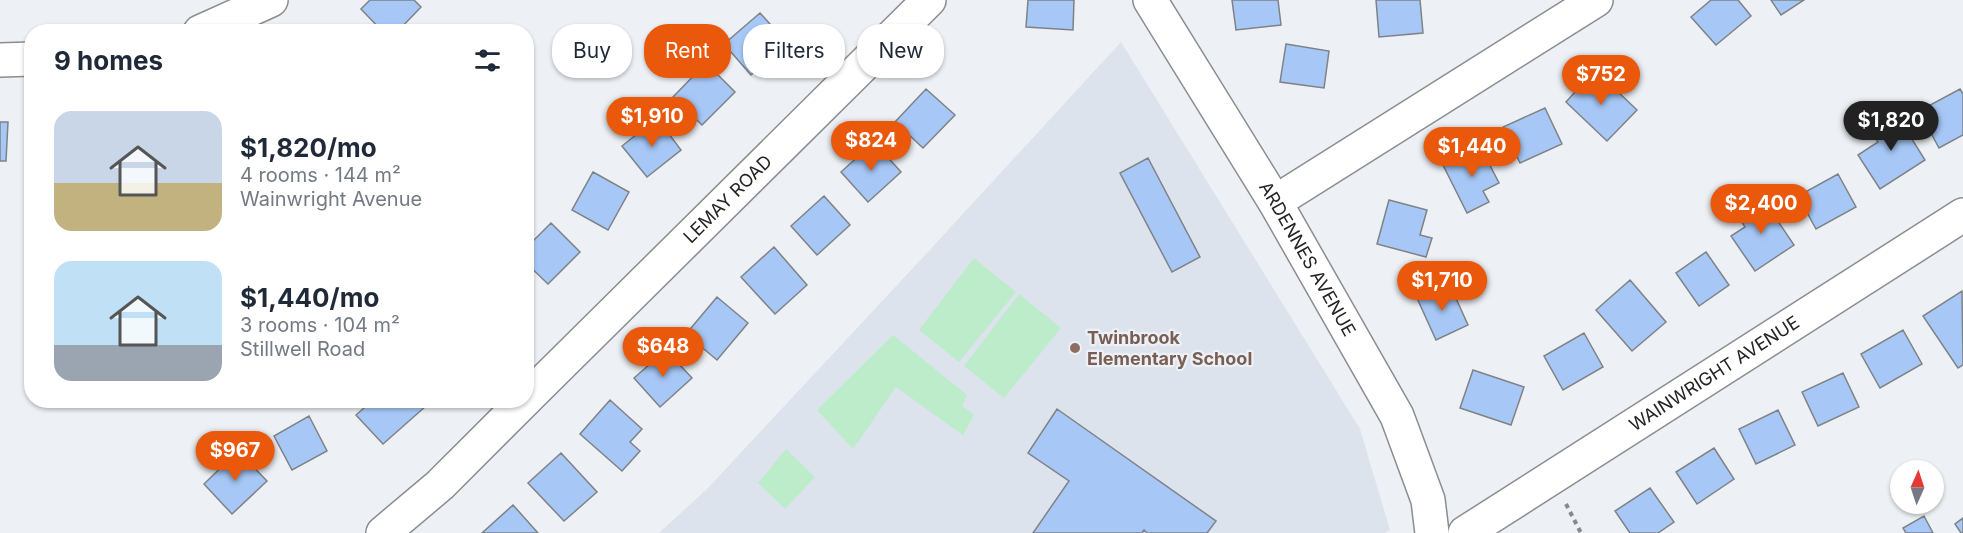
<!DOCTYPE html>
<html lang="en">
<head>
<meta charset="utf-8">
<style>
	body { margin:0; font-family:Inter,sans-serif; background:#f2f2f3; color:#1f2937; height:100vh; display:flex; flex-direction:column; font-size:22px; white-space:nowrap }
	* { box-sizing:border-box; margin:0 }
	p { font-size:20px; color:#747a83 }
	.icon { flex:none; width:33px; height:33px; fill:none; stroke:currentColor; stroke-width:2; stroke-linecap:round; stroke-linejoin:round }
	.map { position:relative; flex:1; overflow:hidden }
	.panel { position:absolute; left:24px; top:24px; width:510px; height:384px; display:flex; flex-direction:column; background:#fff; border-radius:24px; box-shadow:0 2px 4px #0004 }
	.panel>* { flex:none }
	.banner { position:absolute; left:552px; top:24px; width:570px; height:54px; display:flex; gap:12px }
	.needle { width:39px; rotate:3deg }
	.controls { position:absolute; left:1890px; top:460px; display:grid; gap:12px }
	.controls a { display:grid; place-items:center; width:54px; height:54px; border-radius:50%; background:#fff; box-shadow:0 2px 4px #0004; font-size:30px }
	.price { position:absolute; translate:-50% -51px; padding:0 14px; border-radius:21px; background:#ea580c; color:#fff; font-size:20px; line-height:39px; filter:drop-shadow(0 2px 3px #0008) }
	.price::after { content:''; position:absolute; left:50%; top:36px; width:18px; height:14px; margin-left:-9px; background:inherit; clip-path:polygon(0 0,100% 0,50% 100%) }
	.price.on { background:#222; color:#fff }
	ul { padding:0; list-style:none }
	li { display:flex; align-items:center; gap:18px; height:150px; padding:0 30px }
	li span { display:grid; place-items:center; flex:none; width:168px; height:120px; border-radius:18px; color:#555 }
	li>.icon { margin-inline-start:auto }
	span .icon { width:72px; height:72px; fill:#fffc; stroke-width:1 }
	li b { font-size:26px }
	h2 { display:flex; justify-content:space-between; align-items:center; height:72px; padding:0 30px; font-size:26px }
	.tag { padding:0 21px; border-radius:24px; background:#fff; box-shadow:0 2px 4px #0004; font-size:21px; line-height:54px }
	.tag.on { background:#ea580c; color:#fff }
	.map>svg:first-child { display:block }
	.built { fill:#dce3ed }
	.green { fill:#bcecca }
	.building { fill:#a7c8f7; stroke:#7f8285; stroke-width:1.5 }
	.lines { fill:none; stroke-linecap:round; stroke-linejoin:round }
	.street-casing { stroke:#8b8d90; stroke-width:36 }
	.secondary-casing { stroke:#8b8d90; stroke-width:36 }
	.path { stroke:#86888a; stroke-width:4; stroke-dasharray:4.5 4.5; stroke-linecap:butt }
	.street { stroke:#fff; stroke-width:33 }
	.secondary { stroke:#fff; stroke-width:33 }
	.education-dot { fill:#8d6e63; stroke:#edf0f4; stroke-width:2 }
	.labels { text-anchor:middle; stroke-width:4.5; stroke-linejoin:round; paint-order:stroke }
	.street-label { font-size:18px; fill:#232425; stroke:#edf0f4 }
	.education-label { font-size:18px; font-weight:bold; fill:#785e54; stroke:#edf0f4; text-anchor:start }
</style>
</head>
<body>
<div class="map">
<svg width="1963" height="533" viewBox="0 0 1963 533">
	<rect width="100%" height="100%" fill="#edf0f4"/>
	<path class="built" d="M1121,42L1360,429L1390,530L1385,533H659L707,489L914,267Z"/>
	<path class="green" d="M974,258L1016,292L959,362L919,330Z
		M1019,294L1061,328L1004,398L964,366Z
		M893,335L967,395L962,406L974,415L963,435L896,387L853,449L817,410Z
		M786,449L815,477L785,509L758,483Z"/>
	<path class="building" d="M370,0H414L421,7L397,32H383L361,9Z
		M1028,0H1074L1073,30L1026,27Z
		M1232,0H1278L1281,25L1236,30Z
		M1376,0H1420L1423,33L1379,37Z
		M1711,0H1738L1751,16L1716,45L1691,17Z
		M1771,0H1804L1781,15Z
		M760,13L787,43L751,75L724,44Z
		M1286,44L1329,51L1324,88L1280,82Z
		M706,63L735,92L702,125L673,97Z
		M1595,70L1637,110L1607,141L1566,102Z
		M926,89L955,115L923,148L895,122Z
		M1960,89L1963,94V135L1939,148L1919,111Z
		M1545,108L1562,144L1520,163L1503,127Z
		M1895,112L1925,160L1880,189L1858,155L1878,142L1869,129Z
		M657,118L681,150L647,177L622,146Z
		M0,122H8L6,161H0Z
		M874,142L901,172L868,202L841,172Z
		M1480,146L1499,183L1483,191L1489,202L1467,213L1443,165Z
		M1148,158L1200,257L1172,272L1120,173Z
		M593,172L629,192L608,230L572,210Z
		M1838,174L1856,207L1816,229L1798,196Z
		M824,196L850,225L817,255L791,226Z
		M1761,196L1794,245L1755,271L1731,236L1745,227L1736,213Z
		M1389,200L1427,210L1420,235L1432,238L1426,257L1377,244Z
		M551,223L580,252L548,284L526,263V248Z
		M774,247L807,285L775,314L741,277Z
		M1706,252L1729,285L1699,306L1676,273Z
		M1630,280L1666,322L1632,351L1596,310Z
		M1449,283L1468,325L1436,340L1417,298Z
		M1962,291L1963,365L1958,368L1923,316Z
		M717,297L748,323L717,360L686,334Z
		M1903,330L1922,364L1880,388L1861,354Z
		M1584,333L1603,367L1563,390L1544,356Z
		M666,350L692,378L660,407L634,378Z
		M1473,370L1524,387L1511,425L1460,408Z
		M1843,373L1859,407L1818,426L1802,392Z
		M373,400H421L426,406L383,444L356,415Z
		M610,400L642,429L630,442L640,451L622,471L580,434Z
		M1057,409L1216,521L1207,533H1147L1144,530L1142,533H1033L1069,481L1028,453Z
		M1778,410L1795,445L1756,464L1739,429Z
		M309,416L327,451L292,470L274,436Z
		M1714,448L1734,479L1697,504L1676,472Z
		M238,451L267,481L232,514L204,484Z
		M561,453L597,492L564,521L528,483Z
		M1650,488L1674,522L1658,533H1630L1615,511Z
		M513,505L538,533H482Z
		M1924,516L1933,533H1906L1903,528Z
		M1963,518V533H1961L1955,524Z"/>
	<g class="lines">
		<g class="street-casing">
			<g id="street">
				<path d="M200,32L271,0"/>
				<path d="M0,60L32,59"/>
				<path d="M1275,202L1596,0"/>
				<path id="s1" d="M526,399L929,0"/>
				<path d="M383,533L440,485L525,400"/>
				<path id="s2" d="M1465,533L1963,215"/>
			</g>
		</g>
		<g class="secondary-casing">
			<g id="secondary">
				<path id="s3" d="M1150,0L1275,202L1397,416L1428,500L1432,533"/>
			</g>
		</g>
		<path class="path" d="M1566,504L1581,533"/>
		<use href="#street" class="street"/>
		<use href="#secondary" class="secondary"/>
	</g>
	<circle class="education-dot" cx="1075" cy="348" r="6"/>
	<g class="labels">
		<g class="street-label">
			<text dy="6" stroke="none"><textPath href="#s1" startOffset="284">LEMAY ROAD</textPath></text>
			<text dy="6" stroke="none"><textPath href="#s3" startOffset="303">ARDENNES AVENUE</textPath></text>
			<text dy="6" stroke="none"><textPath href="#s2" startOffset="296">WAINWRIGHT AVENUE</textPath></text>
		</g>
		<g class="education-label">
			<text x="1087" y="344">Twinbrook<tspan x="1087" dy="21">Elementary School</tspan></text>
		</g>
	</g>
</svg>
<div class="controls">
<a><svg class="needle" viewBox="-14 -14 28 28"><path d="M0-13l5 13h-10z" fill="#e53935"/><path d="M0 13l5-13h-10z" fill="#747a83"/></svg></a>
</div>
<b class="price" style="left:1601px;top:106px">$752</b>
<b class="price" style="left:652px;top:148px">$1,910</b>
<b class="price on" style="left:1891px;top:152px">$1,820</b>
<b class="price" style="left:871px;top:172px">$824</b>
<b class="price" style="left:1472px;top:178px">$1,440</b>
<b class="price" style="left:1761px;top:235px">$2,400</b>
<b class="price" style="left:1442px;top:312px">$1,710</b>
<b class="price" style="left:663px;top:378px">$648</b>
<b class="price" style="left:235px;top:482px">$967</b>
<div class="banner">
<a class="tag">Buy</a>
<a class="tag on">Rent</a>
<a class="tag">Filters</a>
<a class="tag">New</a>
</div>
<section class="panel">
<h2>9 homes<svg class="icon" aria-label="filters" viewBox="0 0 24 24"><path d="M4 7h16M4 17h16"/><circle cx="9" cy="7" r="2"/><circle cx="15" cy="17" r="2"/></svg></h2>
<ul>
<li><span style="background:linear-gradient(#c9d6e8 60%,#c2b280 0)"><svg class="icon" aria-label="home" viewBox="0 0 24 24"><path d="M3 11l9-7 9 7M6 9v11h12V9"/></svg></span><div><b>$1,820/mo</b><p>4 rooms · 144 m²</p><p>Wainwright Avenue</p></div></li>
<li><span style="background:linear-gradient(#bfe0f5 70%,#9aa5b1 0)"><svg class="icon" aria-label="home" viewBox="0 0 24 24"><path d="M3 11l9-7 9 7M6 9v11h12V9"/></svg></span><div><b>$1,440/mo</b><p>3 rooms · 104 m²</p><p>Stillwell Road</p></div></li>
</ul>
</section>
</div>
</body>
</html>
